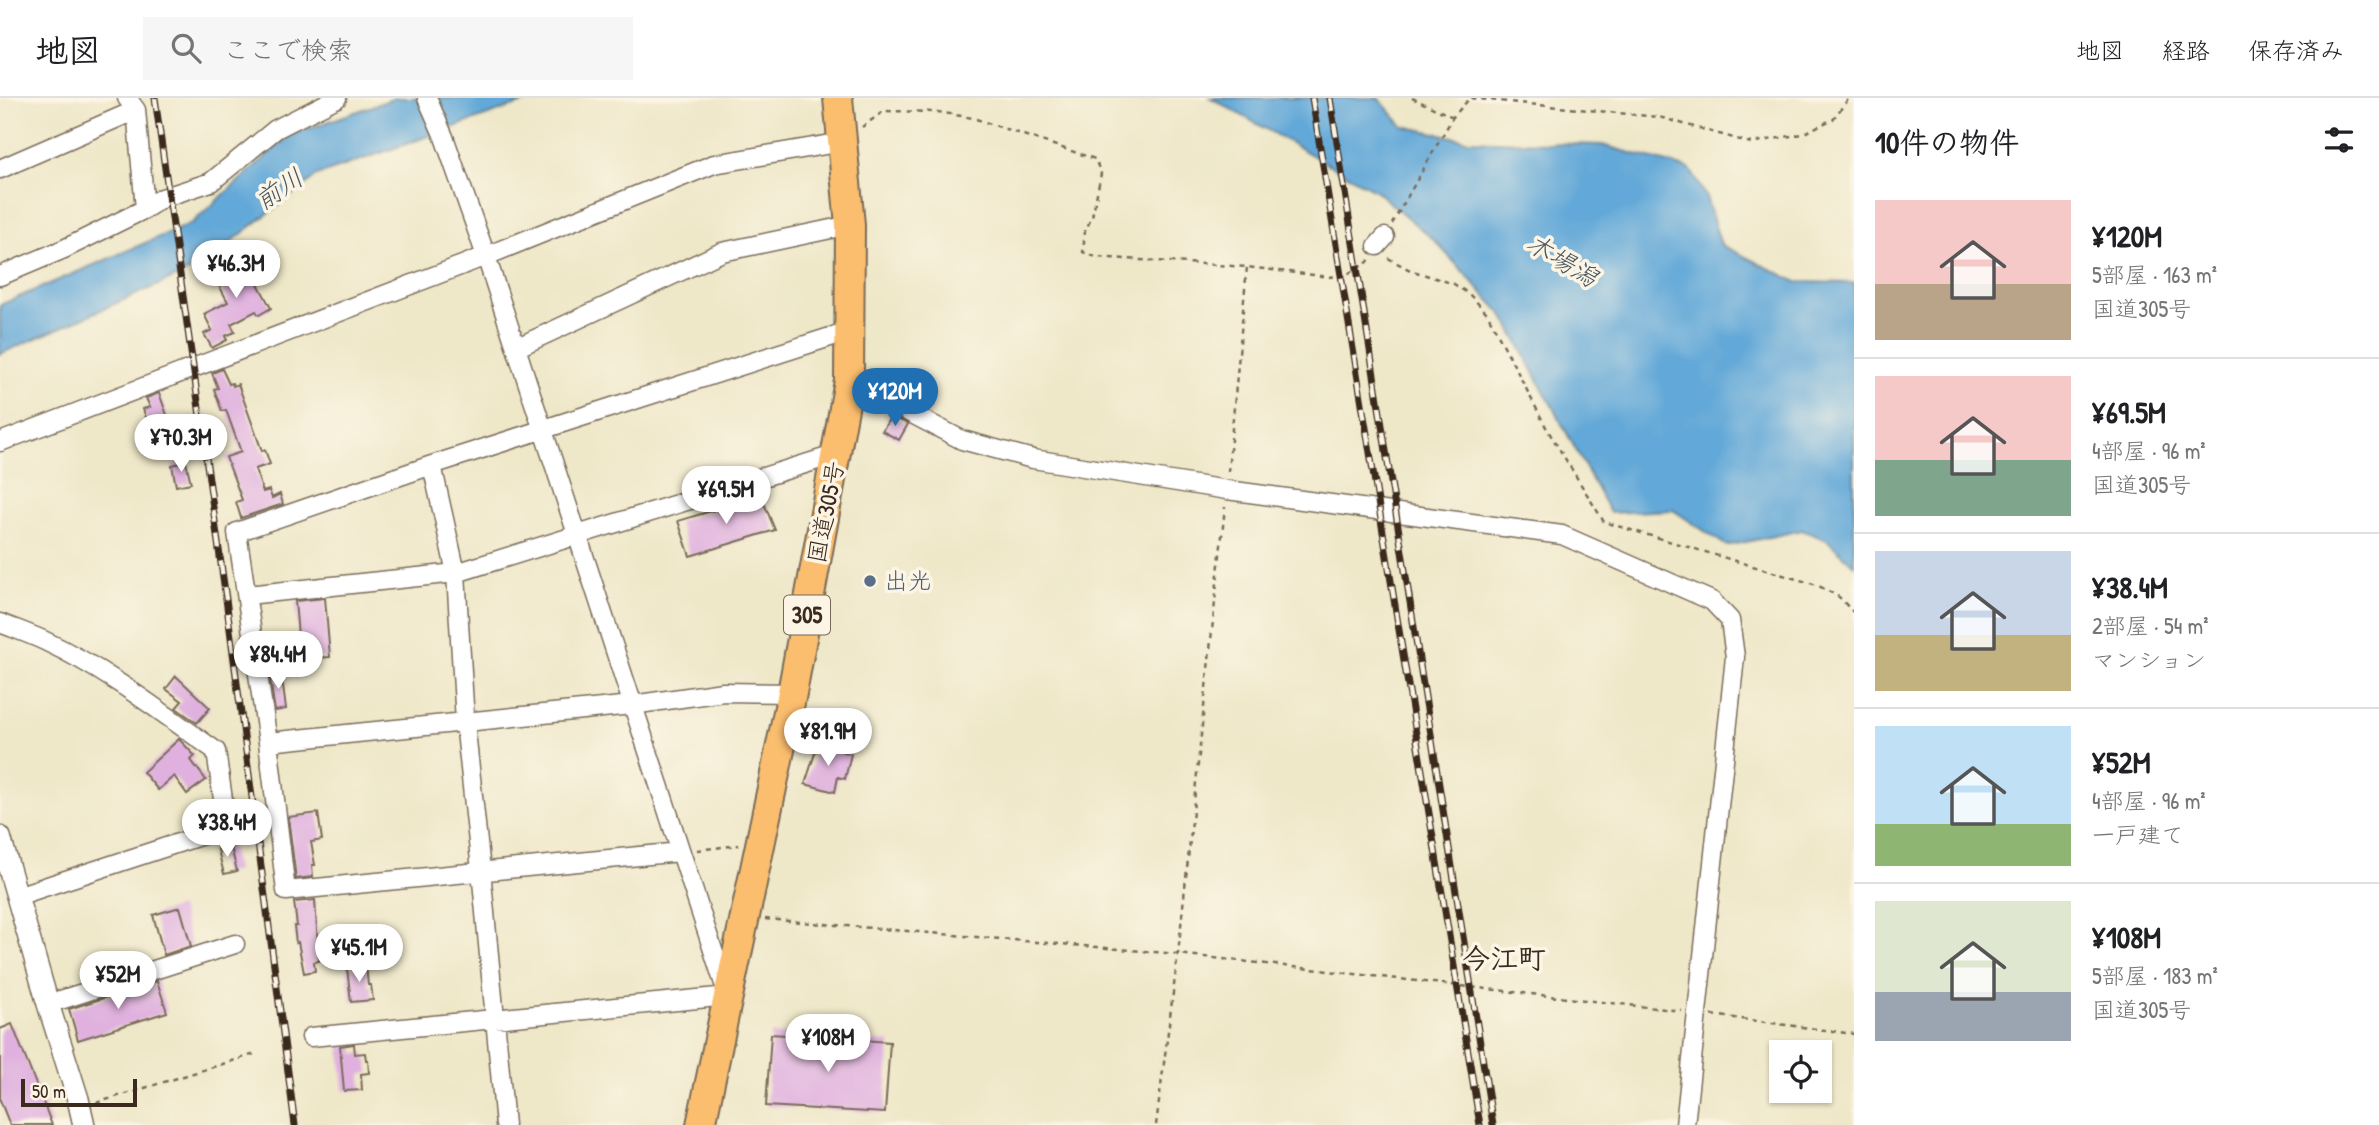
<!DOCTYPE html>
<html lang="ja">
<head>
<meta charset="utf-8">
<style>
	body { margin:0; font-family:"Patrick Hand","Klee One",sans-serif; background:#f6f6f6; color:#202124; height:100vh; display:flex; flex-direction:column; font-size:26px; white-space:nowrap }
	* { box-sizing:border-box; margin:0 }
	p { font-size:23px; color:#757577 }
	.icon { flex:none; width:38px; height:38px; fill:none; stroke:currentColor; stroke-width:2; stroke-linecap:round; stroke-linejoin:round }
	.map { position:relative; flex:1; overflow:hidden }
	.drawer { display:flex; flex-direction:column; background:#fff; width:525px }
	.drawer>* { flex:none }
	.fabs { position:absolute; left:1769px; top:942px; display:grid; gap:14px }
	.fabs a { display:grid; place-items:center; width:63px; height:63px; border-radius:0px; background:#fff; box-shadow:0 2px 5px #0004; font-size:35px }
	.scale { position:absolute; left:21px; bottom:18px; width:116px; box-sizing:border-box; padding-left:7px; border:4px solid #3b2a1e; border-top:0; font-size:19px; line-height:24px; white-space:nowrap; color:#3b2a1e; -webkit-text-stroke:5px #fcf5e5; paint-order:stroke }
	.price { position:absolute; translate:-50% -60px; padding:0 16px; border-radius:24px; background:#fff; color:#222; font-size:23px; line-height:46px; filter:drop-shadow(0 2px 4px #0008) }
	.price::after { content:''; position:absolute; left:50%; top:42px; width:21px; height:16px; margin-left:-10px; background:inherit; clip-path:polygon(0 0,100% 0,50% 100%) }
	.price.on { background:#1f6fb2; color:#fff }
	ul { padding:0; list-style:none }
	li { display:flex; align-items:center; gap:21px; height:175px; padding:0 21px }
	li+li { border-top:2px solid #e0e0e0 }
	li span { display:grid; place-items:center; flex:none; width:196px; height:140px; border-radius:0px; color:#555 }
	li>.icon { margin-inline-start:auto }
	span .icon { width:84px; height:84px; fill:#fffc; stroke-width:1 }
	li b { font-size:30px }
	h2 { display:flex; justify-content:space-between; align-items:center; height:84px; padding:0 21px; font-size:30px }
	header { display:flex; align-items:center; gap:42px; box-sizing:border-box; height:98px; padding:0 35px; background:#fff; border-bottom:2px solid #e0e0e0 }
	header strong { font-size:33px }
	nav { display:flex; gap:38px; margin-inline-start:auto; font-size:24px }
	.search { width:490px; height:63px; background:#f6f6f6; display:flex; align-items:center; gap:18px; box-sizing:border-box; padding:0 24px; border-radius:0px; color:#757577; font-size:26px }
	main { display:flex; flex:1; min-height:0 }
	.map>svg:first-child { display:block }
	.water { fill:#62a8d8; stroke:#4e697b; stroke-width:2 }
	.building { fill:#e0b1df }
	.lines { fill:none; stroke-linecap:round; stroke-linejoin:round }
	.minor-casing { stroke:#7a6c5a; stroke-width:21 }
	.tertiary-casing { stroke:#7a6c5a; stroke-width:24 }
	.trunk-casing { stroke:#7a6c5a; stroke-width:32 }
	.path { stroke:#7a6c5a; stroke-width:2.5; stroke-dasharray:5 5; stroke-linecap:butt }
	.minor { stroke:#fff; stroke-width:18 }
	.tertiary { stroke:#fff; stroke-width:21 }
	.trunk { stroke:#fbbe6e; stroke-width:28 }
	.rail-casing { stroke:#3b2a1e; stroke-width:7 }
	.rail { stroke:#fcf5e5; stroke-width:4.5; stroke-dasharray:13; stroke-linecap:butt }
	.service-dot { fill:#5c6f8a; stroke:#fcf5e5; stroke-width:2.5 }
	.labels { text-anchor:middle; stroke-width:7; stroke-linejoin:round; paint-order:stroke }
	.shield { fill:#fcf5e5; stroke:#75675a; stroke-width:2 }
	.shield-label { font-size:23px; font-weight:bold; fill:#3b2a1e }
	.street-label { font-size:24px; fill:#3b2a1e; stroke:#fcf5e5 }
	.service-label { font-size:24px; fill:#4e5e75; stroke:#fcf5e5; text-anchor:start }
	.water-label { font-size:26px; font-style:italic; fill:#49565f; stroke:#fcf5e5 }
	.quarter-label { font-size:28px; font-weight:bold; fill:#3b2a1e; stroke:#fcf5e5 }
</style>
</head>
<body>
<header>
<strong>地図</strong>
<div class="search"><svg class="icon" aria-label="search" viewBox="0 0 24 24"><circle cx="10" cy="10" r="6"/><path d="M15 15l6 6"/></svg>ここで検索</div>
<nav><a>地図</a><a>経路</a><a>保存済み</a></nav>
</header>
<main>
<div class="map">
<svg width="1854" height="1027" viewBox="0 0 1854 1027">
	<rect width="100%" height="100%" fill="#fcf5e5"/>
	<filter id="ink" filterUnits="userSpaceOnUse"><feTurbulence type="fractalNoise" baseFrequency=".0143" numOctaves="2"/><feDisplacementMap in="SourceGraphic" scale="14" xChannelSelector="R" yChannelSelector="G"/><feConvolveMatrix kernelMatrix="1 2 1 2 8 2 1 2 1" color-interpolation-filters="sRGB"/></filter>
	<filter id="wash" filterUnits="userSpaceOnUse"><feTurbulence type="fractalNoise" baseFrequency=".00686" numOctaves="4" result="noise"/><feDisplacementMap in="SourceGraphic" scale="28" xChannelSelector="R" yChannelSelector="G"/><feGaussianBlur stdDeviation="1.57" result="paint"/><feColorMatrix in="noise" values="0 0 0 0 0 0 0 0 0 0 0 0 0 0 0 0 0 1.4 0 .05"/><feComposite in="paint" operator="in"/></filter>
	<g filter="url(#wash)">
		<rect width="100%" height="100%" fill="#eee7c8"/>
		<path class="water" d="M395,0H537L318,77L197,170L0,256V207L192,125L290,37Z
			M1211,0H1378L1403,28L1467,42L1602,47L1690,71L1706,99L1721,147L1797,184L1854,185V467L1827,442L1802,432L1727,448L1673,412L1610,415L1503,217L1434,142L1376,93Z"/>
		<g id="blocks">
			<path class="building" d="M248,152L255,163L248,167L271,210L259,217L256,213L231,226L235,234L225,238L227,242L212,250L204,236L212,232L204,216L228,204L215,180L235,170L230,162Z
				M222,271L229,286L232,285L233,288L238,286L262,353L265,352L270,366L255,371L263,394L269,392L272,400L280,396L283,406L241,420L236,404L242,402L226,359L241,354L226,312L222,313L214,291L218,290L212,275Z
				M159,295L167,317L162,319L170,343L156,348L143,311L150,309L146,300Z
				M891,318L908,326L899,342L882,333Z
				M186,364L191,385L176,388L172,367Z
				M761,398L775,432L690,458L678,423Z
				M325,500L330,559L300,561L295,503Z
				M281,573L286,611L275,613L269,575Z
				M176,578L210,610L197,625L176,610L182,603L166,591Z
				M179,641L195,658L191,662L206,682L187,696L174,678L158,692L143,674Z
				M818,646L851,656L845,681L838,679L835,694L805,686Z
				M318,715L322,742L311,744L315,767H312L313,779L296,781L288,719Z
				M230,745L237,773L224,776L217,748Z
				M315,802L319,863L314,864L315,873L304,875L298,844L296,845L294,828H297L294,804Z
				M180,809L191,848L164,857L153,817Z
				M366,867L368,887H371L373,902L351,904L347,870Z
				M157,883L167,914L78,942L69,911Z
				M12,926L52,1027H10L0,1002V931Z
				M771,936L890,944L885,1015L766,1008Z
				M354,946L355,956L365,955L366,962H368L369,975L361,976L362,992L344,993L340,948Z"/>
		</g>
	</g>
	<g filter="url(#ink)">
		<use href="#blocks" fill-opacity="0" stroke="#7a6c5a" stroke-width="2"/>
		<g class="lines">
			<g class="minor-casing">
				<path id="minor" d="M127,0L136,12L145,111
					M0,71L136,12
					M1377,148L1385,139
					M0,178L64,151L145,111L162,100L211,84L276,31L337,0
					M516,250L722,154L850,127
					M849,283L962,342L1033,361L1227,392L1562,437L1712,503L1730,522L1735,559L1685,1027
					M0,344L486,158L714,66L843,44
					M432,367L237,434L268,644L286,793L680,754
					M247,497L456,475L837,356
					M0,525C15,531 30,536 45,543C107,572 161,614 216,653L227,729L17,798
					M268,644L632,607L723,594L792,595
					M48,906L235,846
					M311,939L728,898L486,158L444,39L427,0
					M505,1027L481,772L465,624L456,475L432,367L849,233"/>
			</g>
			<g class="tertiary-casing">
				<path id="tertiary" d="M0,739L48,906L78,1001L84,1027"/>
			</g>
			<g class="trunk-casing">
				<path id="trunk" d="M701,1027L792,595L849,283L850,127L838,0"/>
			</g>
			<path class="path" d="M1412,0L1453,19
				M862,29L884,13L938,14L973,20L1095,61L1101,76L1092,119L1085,133L1083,154L1096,159L1247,169L1330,179L1349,175L1368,164L1370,160
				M1392,126L1453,19L1470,0L1659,19L1751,45L1802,36L1833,21L1849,0
				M1388,160L1410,172L1454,186L1469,196L1487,215L1547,331L1604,424L1817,487L1839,499L1854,515
				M1228,374L1247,169
				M697,752L739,747
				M765,821L1178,856L1682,913
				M1712,917L1854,936
				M96,1005L255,956
				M1156,1027L1178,856L1225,409"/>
			<use href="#minor" class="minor"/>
			<use href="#tertiary" class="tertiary"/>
			<use href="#trunk" class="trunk"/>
			<g class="rail-casing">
				<path id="rail" d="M155,0L226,501L295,1027
					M1312,0L1480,1027
					M1330,0L1493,1027"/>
			</g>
			<use href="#rail" class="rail"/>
		</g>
	</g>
	<circle class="service-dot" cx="870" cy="483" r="7"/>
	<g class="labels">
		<rect class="shield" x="784" y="497.5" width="46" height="39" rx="5"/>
		<g class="shield-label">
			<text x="807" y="525">305</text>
		</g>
		<g class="street-label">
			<text transform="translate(826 414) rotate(-79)" y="8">国道305号</text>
		</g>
		<g class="service-label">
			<text x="884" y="491">出光</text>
		</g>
		<g class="water-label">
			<text transform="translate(279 91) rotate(-34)" y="9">前川</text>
			<text transform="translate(1562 162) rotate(31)" y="9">木場潟</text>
		</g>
		<g class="quarter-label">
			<text x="1504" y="870">今江町</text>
		</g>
	</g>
</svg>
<div class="fabs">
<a><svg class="icon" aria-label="locate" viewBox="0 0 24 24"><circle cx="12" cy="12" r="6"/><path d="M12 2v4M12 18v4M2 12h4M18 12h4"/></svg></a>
</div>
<div class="scale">50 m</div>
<b class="price" style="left:236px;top:202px">¥46.3M</b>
<b class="price on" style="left:895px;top:330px">¥120M</b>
<b class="price" style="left:181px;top:376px">¥70.3M</b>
<b class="price" style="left:726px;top:428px">¥69.5M</b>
<b class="price" style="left:278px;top:593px">¥84.4M</b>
<b class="price" style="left:828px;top:670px">¥81.9M</b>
<b class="price" style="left:227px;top:761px">¥38.4M</b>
<b class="price" style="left:359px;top:886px">¥45.1M</b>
<b class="price" style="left:118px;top:913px">¥52M</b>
<b class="price" style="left:828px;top:976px">¥108M</b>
</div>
<section class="drawer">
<h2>10件の物件<svg class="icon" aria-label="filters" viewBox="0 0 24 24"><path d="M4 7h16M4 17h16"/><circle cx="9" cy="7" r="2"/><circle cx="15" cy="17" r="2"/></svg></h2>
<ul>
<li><span style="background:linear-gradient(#f6c9c9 60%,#b9a48a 0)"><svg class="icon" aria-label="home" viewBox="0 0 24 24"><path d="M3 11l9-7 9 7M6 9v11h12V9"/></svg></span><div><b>¥120M</b><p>5部屋 · 163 m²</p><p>国道305号</p></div></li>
<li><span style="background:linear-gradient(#f6c9c9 60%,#7fa58c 0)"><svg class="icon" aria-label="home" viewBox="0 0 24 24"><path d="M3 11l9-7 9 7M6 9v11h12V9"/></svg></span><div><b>¥69.5M</b><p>4部屋 · 96 m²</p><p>国道305号</p></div></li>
<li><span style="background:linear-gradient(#c9d6e8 60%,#c2b280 0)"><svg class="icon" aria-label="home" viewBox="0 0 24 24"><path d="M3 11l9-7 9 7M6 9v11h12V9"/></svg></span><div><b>¥38.4M</b><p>2部屋 · 54 m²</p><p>マンション</p></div></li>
<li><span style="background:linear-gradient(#bfe0f5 70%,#8fb573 0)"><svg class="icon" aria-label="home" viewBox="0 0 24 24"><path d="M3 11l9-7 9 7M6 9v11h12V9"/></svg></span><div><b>¥52M</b><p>4部屋 · 96 m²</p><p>一戸建て</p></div></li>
<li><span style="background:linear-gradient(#dfe7d0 65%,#9aa5b1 0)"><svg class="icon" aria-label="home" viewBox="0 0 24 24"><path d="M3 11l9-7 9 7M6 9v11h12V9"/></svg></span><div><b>¥108M</b><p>5部屋 · 183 m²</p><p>国道305号</p></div></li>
</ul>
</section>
</main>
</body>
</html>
